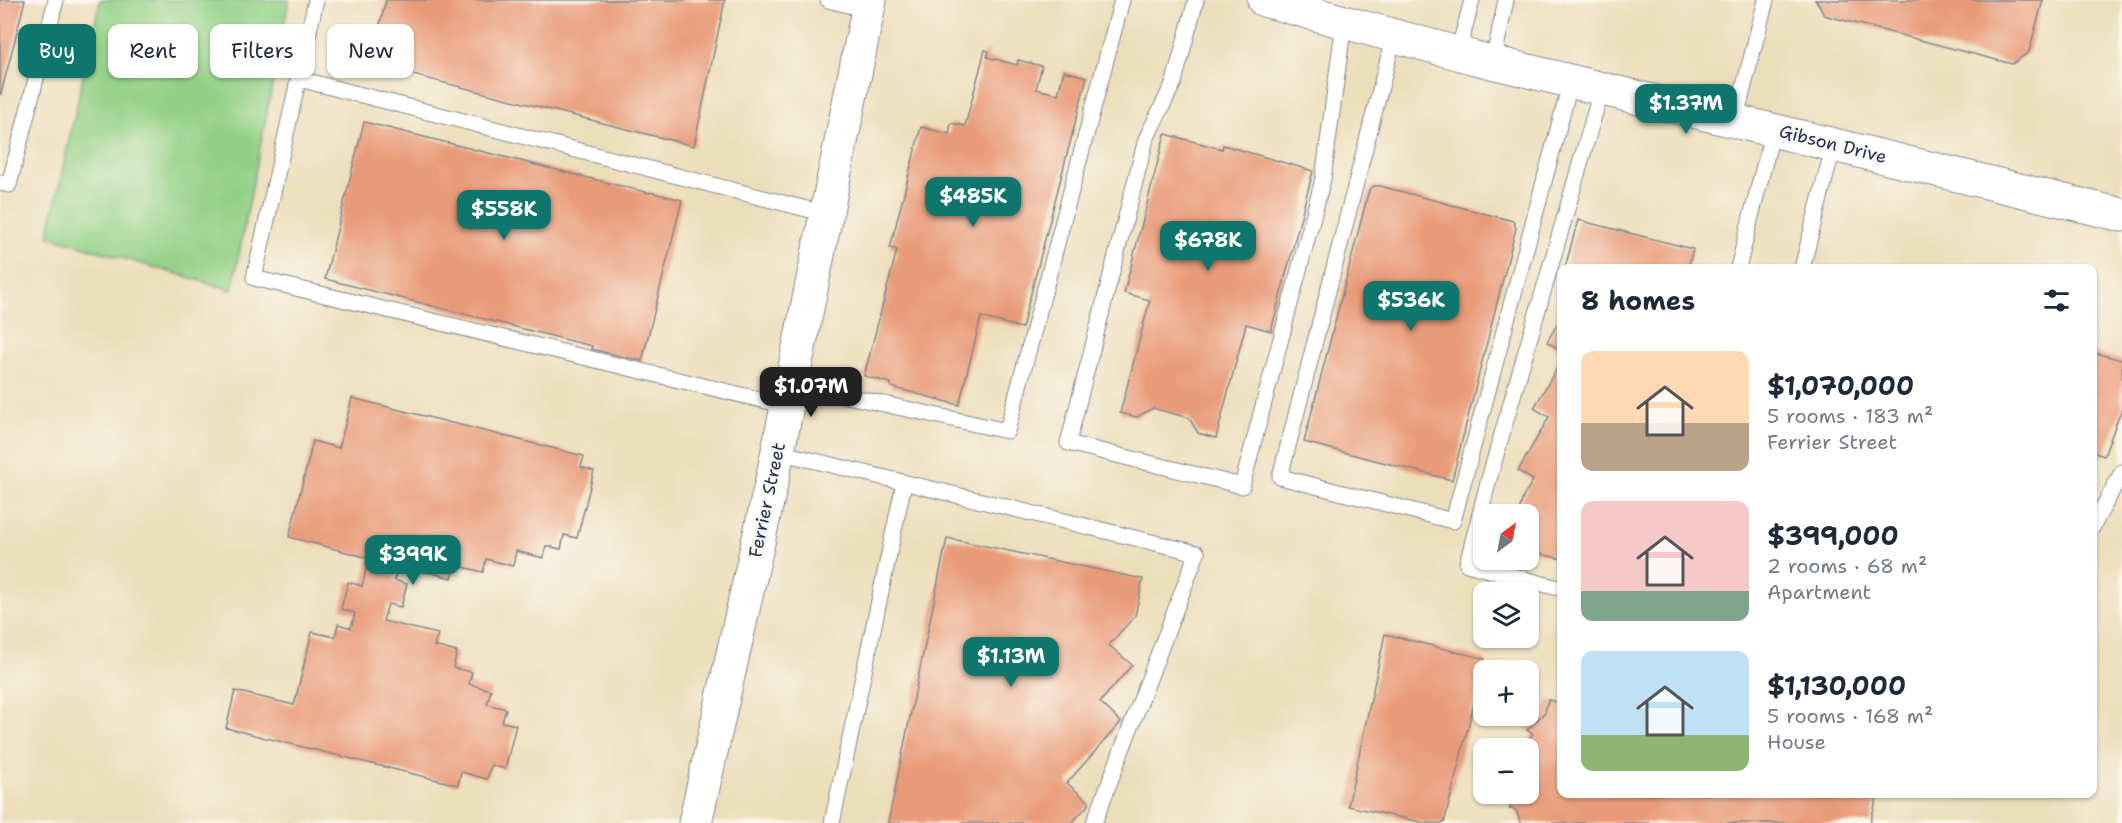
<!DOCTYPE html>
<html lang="en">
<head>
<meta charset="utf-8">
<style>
	body { margin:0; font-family:"Shantell Sans",sans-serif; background:#f2f2f3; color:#1f2937; height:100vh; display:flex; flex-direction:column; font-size:22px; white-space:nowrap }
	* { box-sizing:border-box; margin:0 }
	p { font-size:20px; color:#747a83 }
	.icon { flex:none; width:33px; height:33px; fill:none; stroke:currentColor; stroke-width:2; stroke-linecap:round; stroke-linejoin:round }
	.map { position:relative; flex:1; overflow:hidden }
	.sheet { position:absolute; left:1557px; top:264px; width:540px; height:534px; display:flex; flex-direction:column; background:#fff; border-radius:12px; box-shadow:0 2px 4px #0004 }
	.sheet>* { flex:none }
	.banner { position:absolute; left:18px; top:24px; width:570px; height:54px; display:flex; gap:12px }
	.needle { width:39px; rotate:32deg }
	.buttons { position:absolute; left:1473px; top:504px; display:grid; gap:12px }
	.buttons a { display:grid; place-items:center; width:66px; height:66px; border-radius:12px; background:#fff; box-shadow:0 2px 4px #0004; font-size:30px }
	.price { position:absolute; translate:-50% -51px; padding:0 14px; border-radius:12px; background:#0f766e; color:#fff; font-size:20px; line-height:39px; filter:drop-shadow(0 2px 3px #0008) }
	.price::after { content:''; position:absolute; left:50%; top:36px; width:18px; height:14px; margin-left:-9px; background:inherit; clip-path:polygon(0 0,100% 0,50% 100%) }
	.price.active { background:#222; color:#fff }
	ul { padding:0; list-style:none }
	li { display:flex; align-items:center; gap:18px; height:150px; padding:0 24px }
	li span { display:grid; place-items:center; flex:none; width:168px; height:120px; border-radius:12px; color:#555 }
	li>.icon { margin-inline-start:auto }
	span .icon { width:72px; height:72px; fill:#fffc; stroke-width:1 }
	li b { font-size:26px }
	h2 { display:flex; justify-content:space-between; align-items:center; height:72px; padding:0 24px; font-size:26px }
	.pill { padding:0 21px; border-radius:12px; background:#fff; box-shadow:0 2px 4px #0004; font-size:21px; line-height:54px }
	.pill.active { background:#0f766e; color:#fff }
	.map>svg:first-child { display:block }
	.green { fill:#92d085; stroke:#568072; stroke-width:1.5 }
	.building { fill:#e99b79 }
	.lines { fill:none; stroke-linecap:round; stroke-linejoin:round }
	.lane-casing { stroke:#84868c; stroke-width:17 }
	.secondary-casing { stroke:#84868c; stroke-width:35 }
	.lane { stroke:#fff; stroke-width:15 }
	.secondary { stroke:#fff; stroke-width:33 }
	.labels { text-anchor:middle; stroke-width:4.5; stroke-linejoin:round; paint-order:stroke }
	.street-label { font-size:18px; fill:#1b2f5e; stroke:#fbf7ec }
</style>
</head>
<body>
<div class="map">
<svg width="2122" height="823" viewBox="0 0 2122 823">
	<rect width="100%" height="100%" fill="#fbf7ec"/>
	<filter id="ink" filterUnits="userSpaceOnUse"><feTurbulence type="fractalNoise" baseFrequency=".0167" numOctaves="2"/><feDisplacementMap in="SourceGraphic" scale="12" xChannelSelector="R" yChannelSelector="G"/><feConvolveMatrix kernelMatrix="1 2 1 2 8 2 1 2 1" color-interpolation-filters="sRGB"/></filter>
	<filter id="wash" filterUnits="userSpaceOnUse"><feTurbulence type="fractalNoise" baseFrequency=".008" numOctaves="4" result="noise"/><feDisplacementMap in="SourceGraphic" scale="24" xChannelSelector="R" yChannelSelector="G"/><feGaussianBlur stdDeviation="1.35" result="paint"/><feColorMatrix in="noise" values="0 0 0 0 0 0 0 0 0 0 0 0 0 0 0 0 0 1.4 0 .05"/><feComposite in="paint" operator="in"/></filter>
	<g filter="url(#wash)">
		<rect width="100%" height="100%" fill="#eddebb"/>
		<path class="green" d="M100,0H289L232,290L48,236Z"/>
		<g id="blocks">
			<path class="building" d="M0,0H25L1,94H0Z
				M386,0H725L694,146L370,64Z
				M1815,0H2043L2029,52L2012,64L1827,16L1823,14L1820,6Z
				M985,50L989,51L987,57L1017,65L1018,60L1042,66L1036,89L1058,94L1064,71L1087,77L1022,328L981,317L959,405L891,387V383L864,376L897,250L890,248L921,127L949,134L951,123L965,126Z
				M364,122L649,193L650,192L682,200L642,361L591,349L592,346L325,279Z
				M1165,134L1222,149L1223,145L1313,171L1271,331L1246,324L1216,438L1198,433L1189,418L1153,408L1137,417L1120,413L1150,300L1124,293Z
				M1374,186H1380L1513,221L1516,228L1452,480L1304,442L1369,190Z
				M1578,220L1693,249L1688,268H1565Z
				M1562,316V351L1547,342Z
				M2092,347L2095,353L2122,360V408L2104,456L2092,452Z
				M1562,359V559L1528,551V514H1518L1523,497L1533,480L1518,471L1549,417L1534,408Z
				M352,398L584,456L581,467L594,471L577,538L564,535L561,549L546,546L543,558L516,551L513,566L486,559L483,572L455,565L452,578L398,565L394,580L407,584L401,607L388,604L383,621L438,634L434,646L457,652L453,668L472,672L469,684L491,690L487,704L506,709L502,722L516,725L505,769L491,765L487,779L461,772L458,785L226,728L235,691L294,705L312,632L335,637L338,624L351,628L355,613L341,609L348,582L362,586L369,558L289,537L313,441L339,448Z
				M947,538L1143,579L1135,616L1109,645L1132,665L1100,702L1121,722L1067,783L1090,803L1072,823H888Z
				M1385,634L1485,659L1444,823H1425L1348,806Z
				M1548,700L1562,703V794H1878L1870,823H1521L1516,810L1510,809L1514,794H1528V748H1523L1533,733L1527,730L1545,712Z"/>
		</g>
	</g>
	<g filter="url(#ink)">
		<use href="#blocks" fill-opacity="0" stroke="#84868c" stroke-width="1.5"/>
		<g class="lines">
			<g class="lane-casing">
				<path id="lane" d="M316,0L254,278L787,406
					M828,0L868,10
					M1196,0L1174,82L1146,139L1068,443L1242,486L1323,179L1344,22
					M1394,36L1280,477L1453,521L1571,81
					M1458,53L1472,0
					M1493,62L1506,0
					M299,79L826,214
					M1735,121L1766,0
					M0,183L9,185L56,0
					M1738,268L1773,130
					M1802,268L1834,144
					M792,384L1007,431L1122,0
					M778,452L1197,553L1094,823
					M2092,528L2122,472
					M1562,589L1467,564L1489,479L1602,88
					M832,823L904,483"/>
			</g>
			<g class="secondary-casing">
				<path id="secondary" d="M1264,0L1475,58L2122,215
					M695,823L772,480L870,0"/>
			</g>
			<use href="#lane" class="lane"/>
			<use href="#secondary" class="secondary"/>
		</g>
	</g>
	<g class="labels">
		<g class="street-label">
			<text transform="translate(1833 144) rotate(14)" y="6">Gibson Drive</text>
			<text transform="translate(767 500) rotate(-78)" y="6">Ferrier Street</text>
		</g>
	</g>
</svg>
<div class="buttons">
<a><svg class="needle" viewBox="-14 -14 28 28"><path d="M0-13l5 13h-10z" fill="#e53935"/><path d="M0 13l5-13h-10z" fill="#747a83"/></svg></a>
<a><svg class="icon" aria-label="layers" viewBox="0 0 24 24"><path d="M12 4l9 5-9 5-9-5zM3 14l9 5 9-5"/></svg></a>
<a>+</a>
<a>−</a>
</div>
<b class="price" style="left:1686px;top:135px">$1.37M</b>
<b class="price" style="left:973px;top:228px">$485K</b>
<b class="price" style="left:504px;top:241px">$558K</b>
<b class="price" style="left:1208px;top:272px">$678K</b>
<b class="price" style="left:1411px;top:332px">$536K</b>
<b class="price active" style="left:811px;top:418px">$1.07M</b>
<b class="price" style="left:413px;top:586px">$399K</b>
<b class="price" style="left:1011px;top:688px">$1.13M</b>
<div class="banner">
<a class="pill active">Buy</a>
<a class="pill">Rent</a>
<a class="pill">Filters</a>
<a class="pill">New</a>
</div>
<section class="sheet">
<h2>8 homes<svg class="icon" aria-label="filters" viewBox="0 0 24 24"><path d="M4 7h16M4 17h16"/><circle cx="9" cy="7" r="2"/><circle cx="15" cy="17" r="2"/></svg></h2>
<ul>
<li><span style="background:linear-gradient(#ffd9b3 60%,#b9a48a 0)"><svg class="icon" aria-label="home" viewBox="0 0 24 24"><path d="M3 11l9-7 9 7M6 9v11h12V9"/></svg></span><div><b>$1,070,000</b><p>5 rooms · 183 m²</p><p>Ferrier Street</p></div></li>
<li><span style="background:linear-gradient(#f6c9c9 75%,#7fa58c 0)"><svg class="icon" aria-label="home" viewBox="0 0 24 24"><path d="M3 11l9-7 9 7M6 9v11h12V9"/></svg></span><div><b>$399,000</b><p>2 rooms · 68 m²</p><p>Apartment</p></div></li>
<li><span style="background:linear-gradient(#bfe0f5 70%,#8fb573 0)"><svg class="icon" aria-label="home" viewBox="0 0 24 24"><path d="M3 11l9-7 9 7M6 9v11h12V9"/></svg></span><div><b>$1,130,000</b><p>5 rooms · 168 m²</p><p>House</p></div></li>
</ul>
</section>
</div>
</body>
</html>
